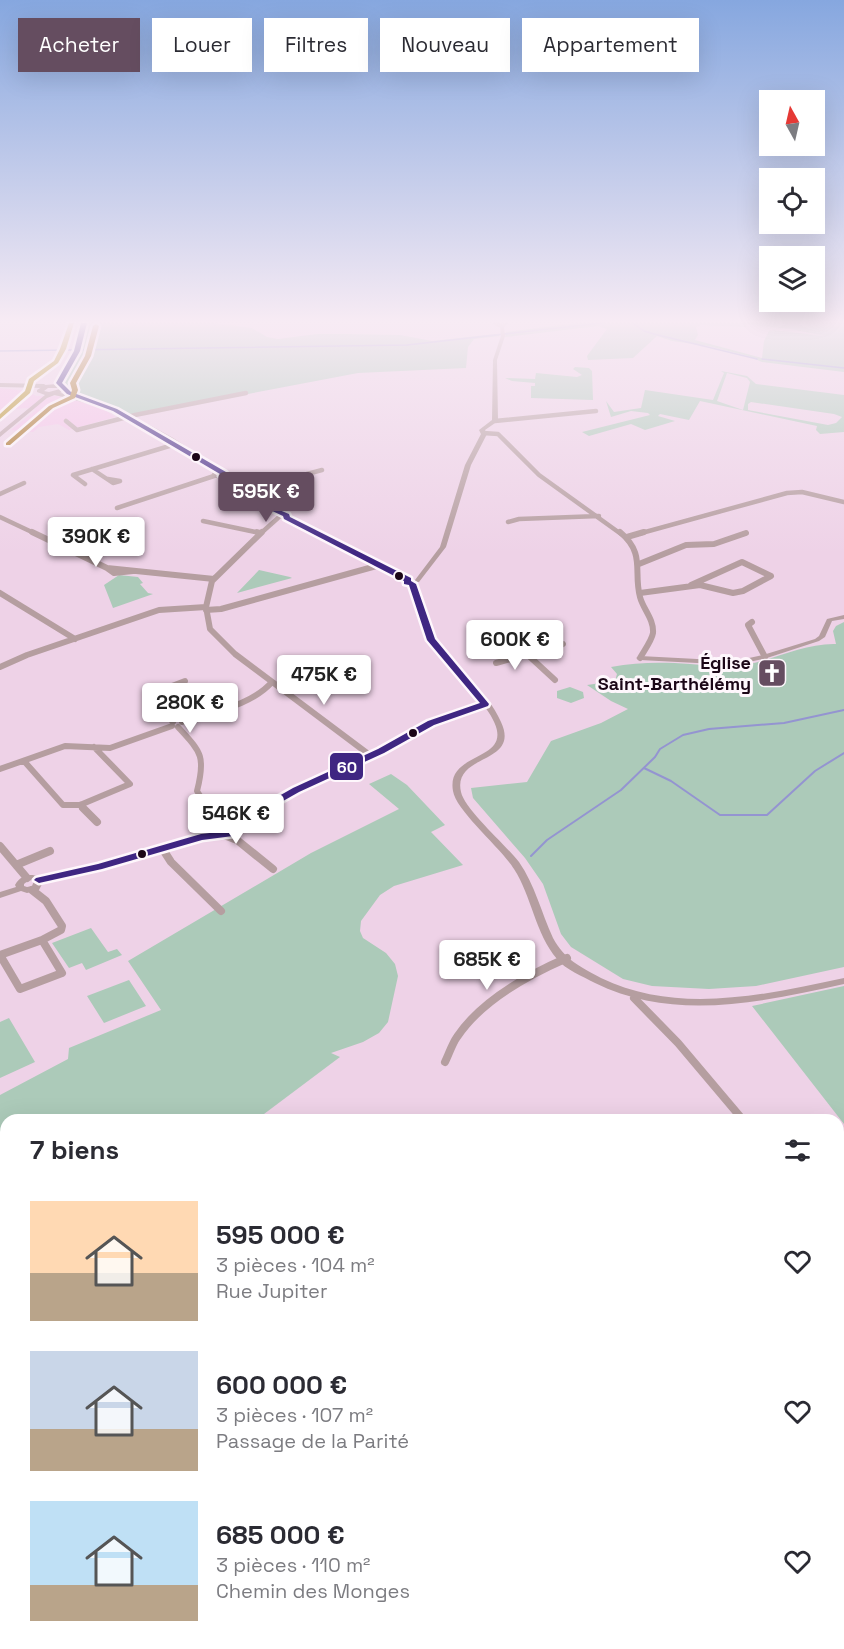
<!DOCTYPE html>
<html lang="fr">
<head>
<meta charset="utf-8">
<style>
	body { margin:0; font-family:"Space Grotesk",sans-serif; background:#f2f2f3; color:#2b2b33; height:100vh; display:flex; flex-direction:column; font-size:22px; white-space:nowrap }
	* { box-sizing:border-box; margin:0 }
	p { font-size:20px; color:#7c7c81 }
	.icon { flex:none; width:33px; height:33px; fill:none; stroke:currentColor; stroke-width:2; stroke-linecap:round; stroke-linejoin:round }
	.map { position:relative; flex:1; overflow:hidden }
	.side { position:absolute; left:0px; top:1114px; width:844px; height:536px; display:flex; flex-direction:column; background:#fff; border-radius:18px 18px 0 0; box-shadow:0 6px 24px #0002 }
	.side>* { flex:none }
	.hud { position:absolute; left:18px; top:18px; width:808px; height:54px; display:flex; gap:12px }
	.needle { width:39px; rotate:352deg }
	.buttons { position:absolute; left:759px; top:90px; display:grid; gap:12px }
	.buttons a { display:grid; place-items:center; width:66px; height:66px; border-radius:0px; background:#fff; box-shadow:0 6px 24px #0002; font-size:30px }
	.price { position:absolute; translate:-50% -51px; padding:0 14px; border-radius:6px; background:#fff; color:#222; font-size:20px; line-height:39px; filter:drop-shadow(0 2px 3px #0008) }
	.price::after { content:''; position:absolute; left:50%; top:36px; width:18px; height:14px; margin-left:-9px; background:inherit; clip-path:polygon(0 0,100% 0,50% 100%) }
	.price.selected { background:#654d60; color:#fff }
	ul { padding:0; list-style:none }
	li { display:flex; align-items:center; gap:18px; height:150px; padding:0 30px }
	li span { display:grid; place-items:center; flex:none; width:168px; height:120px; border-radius:0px; color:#555 }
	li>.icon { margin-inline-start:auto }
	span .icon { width:72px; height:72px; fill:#fffc; stroke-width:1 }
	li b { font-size:26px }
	h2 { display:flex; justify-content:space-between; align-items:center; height:72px; padding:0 30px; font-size:26px }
	.pill { padding:0 21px; border-radius:0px; background:#fff; box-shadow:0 6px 24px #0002; font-size:21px; line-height:54px }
	.pill.selected { background:#654d60; color:#fff }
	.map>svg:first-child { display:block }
	.built { fill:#f5c1e8 }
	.green { fill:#accab9; fill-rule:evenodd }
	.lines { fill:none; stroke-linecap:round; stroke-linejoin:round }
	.stream-far1 { stroke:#9494d1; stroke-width:1.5 }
	.stream { stroke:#9494d1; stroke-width:2 }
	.minor-far3 { stroke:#b59ea0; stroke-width:4.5 }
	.minor-far2 { stroke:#b59ea0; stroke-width:6 }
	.minor-far1 { stroke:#b59ea0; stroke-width:8 }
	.minor { stroke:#b59ea0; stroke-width:10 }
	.tertiary { fill:#b59ea0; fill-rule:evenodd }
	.secondary { fill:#b69ba0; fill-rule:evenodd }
	.bus-1-casing { stroke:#fef7fc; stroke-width:5 }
	.bus-2-casing { stroke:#fef7fc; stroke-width:5 }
	.bus-3-casing { stroke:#fef7fc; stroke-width:5 }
	.bus-1 { fill:#3f2682; fill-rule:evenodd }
	.bus-2 { fill:#a0670f; fill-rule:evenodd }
	.bus-3 { fill:#af880b; fill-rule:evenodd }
	.bus-dot { fill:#1b0617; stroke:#fef7fc; stroke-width:2 }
	.labels { text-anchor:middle; stroke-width:6; stroke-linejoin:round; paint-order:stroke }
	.poi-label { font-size:18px; font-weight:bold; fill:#1b0617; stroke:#fef7fc; text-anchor:end }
	.line-badge { stroke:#fef7fc; stroke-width:2 }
	.badge-label { font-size:16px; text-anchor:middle; font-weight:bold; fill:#fff }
</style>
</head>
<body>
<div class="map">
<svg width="844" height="1649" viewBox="0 0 844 1649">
	<rect width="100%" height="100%" fill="#eed2e7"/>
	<path class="built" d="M0,388L27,391L36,396H58L81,402L105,410L115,417L69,430L58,424L39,427L33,432L11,430L36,410L25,408L6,410L0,415Z"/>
	<path class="green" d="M87,323H214L252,328L267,337L278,339L317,334H347L400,335L432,341L496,334L500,336L474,339L468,347L466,368L358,373L132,416L90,397L81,396L68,390L61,383L79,352Z
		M578,323H844V372L762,362L748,356L708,346L672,341L657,336L633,358L588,360L587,356L607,329L598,326L505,337L506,332ZM744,324L791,329L824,336L774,330L769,331L764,341L762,358L695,340L698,335L696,327L701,325L747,327Z
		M575,367L589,368L592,371L593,400L531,398V386H535V383L512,381L505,378L535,379L536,373L577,377L582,375L573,369Z
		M721,371L747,376L756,384L844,395V432L820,434L816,430L817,426L700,401L689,420L660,414L658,416L675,421L645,430L631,424L589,436L582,432L650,415L648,413L631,411L611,417L606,401L614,412L641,408L645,390L713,400L724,373ZM727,373L747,378L750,382L743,410L717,401ZM751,402L834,414L842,417L836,423L828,425L748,410V404Z
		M259,570L290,577L292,578L237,593Z
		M119,575L138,577L143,583L140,584L148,593L153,594L113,608L104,585Z
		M844,622V967L756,986L709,989L652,986L623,979L571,947L561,934L543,884L525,858L473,798L471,788L527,782L551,741L601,723L628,709L611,701L587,685L615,681L617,674L611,667C638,662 663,662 690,664C703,665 718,668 732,667C767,664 801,643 836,644L833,631L836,626Z
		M570,687L583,692L584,698L571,703L557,698V691Z
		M391,774L407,785L445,825L431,832L463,865L394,886L380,895L361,921L360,931L363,938L386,953L395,964L398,976L388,1022L379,1033L363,1042L331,1053L340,1057L256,1120H6V1392L0,1397V1095L68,1059L69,1048L161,1010L128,961L311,853L399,809L369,784Z
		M91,928L108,952L117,949L122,955L86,970L82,963L69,968L52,943Z
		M129,980L146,1006L104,1023L87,996Z
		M844,986V1124L752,1006Z
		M9,1018L35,1062L0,1078V1022Z"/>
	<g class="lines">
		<path class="stream-far1" d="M633,323L644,331L654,334L757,359
			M0,351L407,345L602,323
			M762,359L844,368"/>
		<path class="stream" d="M644,768L671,781L720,815H767L815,771L844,753
			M531,856L547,840L621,790L655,757L660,749L683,735L709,729L784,723L844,710"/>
		<path class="minor-far3" d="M495,323L502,326
			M66,421L77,430L135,415L246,393
			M495,421L596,411
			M483,433L498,434L539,475L621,534
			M92,469L113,483L120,481L108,479
			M85,484L73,475L176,444
			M243,491L322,470
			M0,494L24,483
			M117,508L214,476
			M0,517L36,534
			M203,521L260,533
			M508,522L519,519L599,516
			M260,534L278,518
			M638,534L787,493L802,492L844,502
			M743,534L746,533"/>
		<path class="minor-far2" d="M32,532L107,568
			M257,532L260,533
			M262,532L212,581L206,607L210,629L235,654L371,756
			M620,532C646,554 633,571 640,597C643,609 654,619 653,633C652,640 644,651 640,658
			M627,537L644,532
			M639,564L686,545L714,544L746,533
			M133,571L114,573L107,568L214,579
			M0,593L75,639
			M640,593L700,585L733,593L743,591L771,576L742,562L691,585
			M206,610L221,609L380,565
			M752,622L748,625L765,657
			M517,645L555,680
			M496,663L563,644
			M0,667L27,655L159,610L206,607
			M173,722L152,700L151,694L185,681
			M182,722C211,712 251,706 272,682
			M178,727C201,752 206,756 197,791L209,810
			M24,761L63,805H80L130,784L94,747
			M0,769L65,746L110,748L172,726
			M80,805L85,810"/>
		<path class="minor-far1" d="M83,808L97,822
			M208,808L213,816L225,824
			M224,835L237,840L273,869
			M0,846L27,878
			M162,848L171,862L221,911
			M16,865L50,851
			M32,890L46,901L62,926L61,930L42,940
			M42,940L62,973L20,989L0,955Z
			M634,998L678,1043L743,1120
			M445,1062C449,1054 452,1044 457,1037C481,1001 528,975 567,958"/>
		<path class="minor" d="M838,1252L844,1263"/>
		<path class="tertiary" d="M503,323H509L504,327L505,336L497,360L498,421L485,430L487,434L471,465L446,547L419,582H415V580L440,547L465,465L481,434L479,430L492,420L493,360L501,336L500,326Z
			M0,383L44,384L47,386L44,388L0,387Z
			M56,392C110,402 178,434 218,471L217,475L230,478L282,512L289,514V518L300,521L399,573L413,578V580L411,581L415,584C420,603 424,623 435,640C455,669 487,689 501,722C521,765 452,753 461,792C465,810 506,845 519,862C535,885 541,912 553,938C565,960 579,966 601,978C677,1015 765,995 844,978V984C762,1002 674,1022 595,983C582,976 566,970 557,959C535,933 532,897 514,869C502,849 456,811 453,791C445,746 528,766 485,707L434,725L384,753L299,792L248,821L233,836L202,840L102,869L43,882L39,890L27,893L21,891L0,898V892L16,887L15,885C21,875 29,873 40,877L98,865L200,835L217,823L242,818L293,788L378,749L428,721L482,703C464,679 440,660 425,634C417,619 413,602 409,585L404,582L405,579L395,575L296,523L281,519L280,518L283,516L278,515L226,480L212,477L211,476L213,472C172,435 108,406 54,395V393ZM235,824L228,832L213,833L223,827ZM29,880L34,881L32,886L27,887L24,886V884Z
			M844,615V619L832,621L825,637L819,641L767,658L735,665L640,660L636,658L640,656L735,661L763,655L815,639L819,636L827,619Z"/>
		<path class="secondary" d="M81,323H87L80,351L62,383L66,390L65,391L47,398L0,437V432L45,395L37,392V390L45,385L57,384L56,383L74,351ZM48,388H59L60,389L49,392L44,391Z"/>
		<g class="bus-1-casing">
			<path id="bus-1" d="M81,323H87L80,351L62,383L71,392L117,409L226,472L227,473L225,475L272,507L289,514L290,517L411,578V581L416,584L435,639L489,704L488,706L434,725L384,753L299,792L248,821L233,836L202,840L102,869L39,883L34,880L36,878L98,864L201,834L227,831L242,817L293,788L378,749L428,721L480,703L427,640L409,585L404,584V581L284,519L283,516L268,509L220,477L219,476L220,474L113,411L67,394L56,383L74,351Z"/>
		</g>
		<g class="bus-2-casing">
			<path id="bus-2" d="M96,324L99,326L91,356L76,383L78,390L75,398L53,408L10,445H6V443L49,406L70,396L72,390L70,383L85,356L93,326Z"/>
		</g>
		<g class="bus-3-casing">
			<path id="bus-3" d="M69,323H74L66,349L58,363L34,381L30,393L0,419V414L25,391L29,379L54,361L60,349Z"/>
		</g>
		<use href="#bus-1" class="bus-1"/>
		<use href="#bus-2" class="bus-2"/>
		<use href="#bus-3" class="bus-3"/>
	</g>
	<linearGradient id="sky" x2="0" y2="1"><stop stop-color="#86a7df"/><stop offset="0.58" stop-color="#f7ebf4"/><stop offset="1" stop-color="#f7ebf4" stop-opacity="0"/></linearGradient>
	<rect width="844" height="554" fill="url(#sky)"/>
	<defs>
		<g id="church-square" transform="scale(1.5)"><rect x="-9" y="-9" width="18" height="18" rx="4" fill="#654d60" stroke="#fef7fc"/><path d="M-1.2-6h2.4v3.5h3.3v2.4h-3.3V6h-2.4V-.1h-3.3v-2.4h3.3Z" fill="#fff"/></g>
	</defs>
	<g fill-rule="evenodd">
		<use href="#church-square" x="772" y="673"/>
	</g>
	<g class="bus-dot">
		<circle cx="196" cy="457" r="5"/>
		<circle cx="399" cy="576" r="5"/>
		<circle cx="413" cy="733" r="5"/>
		<circle cx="142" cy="854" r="5"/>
	</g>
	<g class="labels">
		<g class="poi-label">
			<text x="751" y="669">Église<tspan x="751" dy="21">Saint-Barthélémy</tspan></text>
		</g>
	</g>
	<rect class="line-badge" x="329" y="752" width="35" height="29" rx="6" fill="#3f2682"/>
	<g class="badge-label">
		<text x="347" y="773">60</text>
	</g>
</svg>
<div class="buttons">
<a><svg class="needle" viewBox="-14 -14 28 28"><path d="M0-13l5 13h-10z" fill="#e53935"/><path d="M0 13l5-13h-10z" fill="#7c7c81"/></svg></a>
<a><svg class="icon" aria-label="locate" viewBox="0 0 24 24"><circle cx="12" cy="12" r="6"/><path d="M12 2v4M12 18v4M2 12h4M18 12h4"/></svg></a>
<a><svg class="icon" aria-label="layers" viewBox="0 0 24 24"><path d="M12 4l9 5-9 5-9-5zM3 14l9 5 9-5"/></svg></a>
</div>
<b class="price selected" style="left:266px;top:523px">595K €</b>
<b class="price" style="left:96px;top:568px">390K €</b>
<b class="price" style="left:515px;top:671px">600K €</b>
<b class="price" style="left:324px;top:706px">475K €</b>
<b class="price" style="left:190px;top:734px">280K €</b>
<b class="price" style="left:236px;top:845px">546K €</b>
<b class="price" style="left:487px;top:991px">685K €</b>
<div class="hud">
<a class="pill selected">Acheter</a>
<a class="pill">Louer</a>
<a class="pill">Filtres</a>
<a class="pill">Nouveau</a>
<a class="pill">Appartement</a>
</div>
<section class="side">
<h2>7 biens<svg class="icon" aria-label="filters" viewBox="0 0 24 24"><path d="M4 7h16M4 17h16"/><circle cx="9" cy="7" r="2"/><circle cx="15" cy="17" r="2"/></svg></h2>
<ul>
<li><span style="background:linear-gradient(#ffd9b3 60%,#b9a48a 0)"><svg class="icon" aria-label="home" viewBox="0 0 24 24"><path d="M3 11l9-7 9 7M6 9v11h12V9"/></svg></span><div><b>595 000 €</b><p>3 pièces · 104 m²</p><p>Rue Jupiter</p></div><svg class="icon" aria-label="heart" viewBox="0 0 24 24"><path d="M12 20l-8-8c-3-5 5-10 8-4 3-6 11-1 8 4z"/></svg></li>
<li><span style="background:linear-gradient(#c9d6e8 65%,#b9a48a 0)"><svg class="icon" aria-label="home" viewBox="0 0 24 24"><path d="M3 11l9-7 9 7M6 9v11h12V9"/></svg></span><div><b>600 000 €</b><p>3 pièces · 107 m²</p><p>Passage de la Parité</p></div><svg class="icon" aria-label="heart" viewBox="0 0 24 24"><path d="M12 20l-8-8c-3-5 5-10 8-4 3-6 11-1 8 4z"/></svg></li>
<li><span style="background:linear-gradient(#bfe0f5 70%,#b9a48a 0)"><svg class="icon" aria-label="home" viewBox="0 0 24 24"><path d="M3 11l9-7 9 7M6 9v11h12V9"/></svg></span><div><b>685 000 €</b><p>3 pièces · 110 m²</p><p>Chemin des Monges</p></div><svg class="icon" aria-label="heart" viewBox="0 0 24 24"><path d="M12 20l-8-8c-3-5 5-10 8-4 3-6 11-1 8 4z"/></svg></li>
</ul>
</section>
</div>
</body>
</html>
